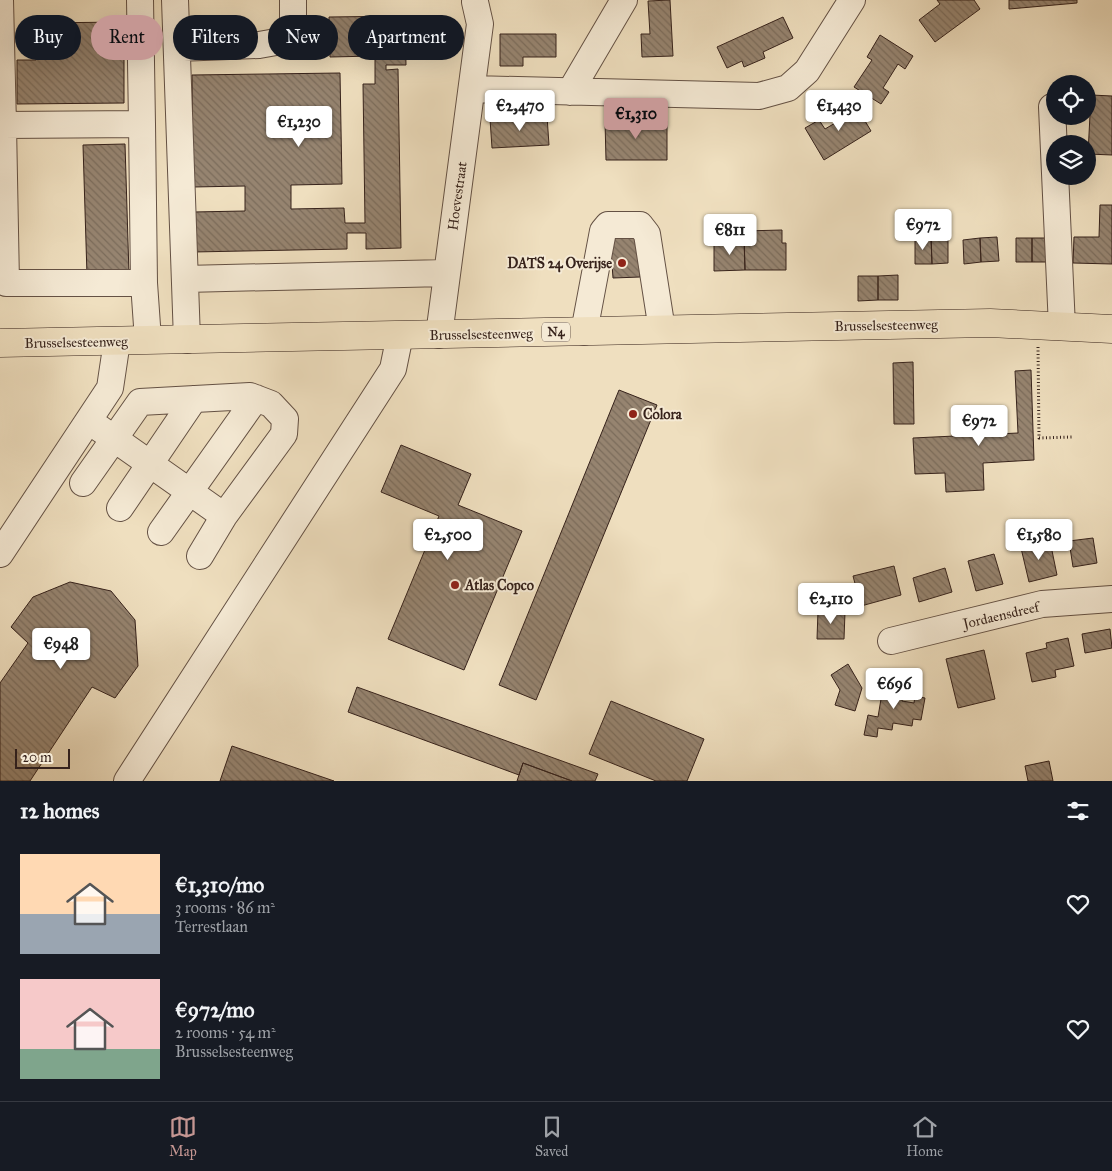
<!DOCTYPE html>
<html lang="en">
<head>
<meta charset="utf-8">
<style>
	body { margin:0; font-family:"IM FELL Great Primer",serif; background:#20242c; color:#f1f3f6; height:100vh; display:flex; flex-direction:column; font-size:19px; white-space:nowrap }
	* { box-sizing:border-box; margin:0 }
	p { font-size:16px; color:#9ea1a6 }
	.icon { flex:none; width:28px; height:28px; fill:none; stroke:currentColor; stroke-width:2; stroke-linecap:round; stroke-linejoin:round }
	.map { position:relative; height:781px; overflow:hidden }
	.side { display:flex; flex-direction:column; background:#171b24; flex:1 }
	.side>* { flex:none }
	.top-card { position:absolute; left:15px; top:15px; width:500px; height:45px; display:flex; gap:10px }
	.tools { position:absolute; left:1046px; top:75px; display:grid; gap:10px }
	.tools a { display:grid; place-items:center; width:50px; height:50px; border-radius:50%; background:#171b24; box-shadow:0 5px 20px #0002; font-size:25px }
	.scale { position:absolute; left:15px; bottom:12px; width:55px; box-sizing:border-box; padding-left:5px; border:2px solid #36221b; border-top:0; font-size:14px; line-height:18px; white-space:nowrap; color:#36221b; -webkit-text-stroke:4px #f5ead5; paint-order:stroke }
	.price { position:absolute; translate:-50% -42px; padding:0 11px; border-radius:5px; background:#fff; color:#222; font-size:16px; line-height:32px; filter:drop-shadow(0 1px 2px #0008) }
	.price::after { content:''; position:absolute; left:50%; top:30px; width:15px; height:11px; margin-left:-8px; background:inherit; clip-path:polygon(0 0,100% 0,50% 100%) }
	.price.selected { background:#c59692; color:#111 }
	ul { padding:0; list-style:none }
	li { display:flex; align-items:center; gap:15px; height:125px; padding:0 20px }
	li span { display:grid; place-items:center; flex:none; width:140px; height:100px; border-radius:0px; color:#555 }
	li>.icon { margin-inline-start:auto }
	span .icon { width:60px; height:60px; fill:#fffc; stroke-width:1 }
	li b { font-size:21px }
	h2 { display:flex; justify-content:space-between; align-items:center; height:60px; padding:0 20px; font-size:21px }
	.chip { padding:0 18px; border-radius:22px; background:#171b24; box-shadow:0 5px 20px #0002; font-size:18px; line-height:45px }
	.chip.selected { background:#c59692; color:#111 }
	.tabs { display:flex; justify-content:space-around; align-items:center; height:70px; border-top:1px solid #363941; background:#171b24; font-size:14px; color:#9ea1a6 }
	.tabs a { display:grid; justify-items:center; gap:2px }
	.tabs .selected { color:#c59692 }
	.map>svg:first-child { display:block }
	.building { fill:url(#building-back-hatch); stroke:#36221b }
	.lines { fill:none; stroke-linecap:round; stroke-linejoin:round }
	.minor-casing { stroke:#645144; stroke-width:28 }
	.major-casing { stroke:#36221b; stroke-width:29 }
	.path { stroke:#36221b; stroke-width:3; stroke-dasharray:1 2.5; stroke-linecap:butt }
	.minor { stroke:#f5ead5; stroke-width:26 }
	.major { stroke:#efdfbf; stroke-width:28 }
	.poi-dot { fill:#8f2418; stroke:#f5ead5; stroke-width:2 }
	.labels { text-anchor:middle; stroke-width:4; stroke-linejoin:round; paint-order:stroke }
	.shield { fill:#f5ead5; stroke:#6f5e53; stroke-width:1 }
	.shield-label { font-size:12px; font-weight:bold; fill:#36221b }
	.street-label { font-size:14px; fill:#36221b; stroke:#f5ead5 }
	.poi-label { font-size:14px; font-weight:bold; fill:#36221b; stroke:#f5ead5; text-anchor:start }
</style>
</head>
<body>
<div class="map">
<svg width="1112" height="781" viewBox="0 0 1112 781">
	<defs>
		<pattern id="building-back-hatch" width="6" height="6" patternUnits="userSpaceOnUse" patternTransform="scale(1.25)"><rect width="6" height="6" fill="#968470"/><path d="M-1 5l2 2M0 0l6 6M5-1l2 2" fill="none" stroke="#7b6c5b"/></pattern>
	</defs>
	<rect width="100%" height="100%" fill="#efdfbf"/>
	<filter id="stains"><feTurbulence type="fractalNoise" baseFrequency=".004" numOctaves="4"/><feColorMatrix values="0 0 0 0 .2 0 0 0 0 .09 0 0 0 0 .02 0 0 0 .5 -.17"/></filter>
	<radialGradient id="worn" r=".72"><stop offset=".6" stop-color="#630" stop-opacity="0"/><stop offset="1" stop-color="#630" stop-opacity=".3"/></radialGradient>
	<path class="building" d="M670,0L673,56L642,57L641,34H650L648,1Z
		M937,0H974L980,9L935,42L919,20L940,4Z
		M1009,0H1077V3L1009,9Z
		M405,16L406,65H386V70L398,69L401,248L366,249V233H347V249L193,252V212L245,211V186L193,187L192,75L340,73L342,184L291,185V209L344,208L345,223H365L363,84H375V56L330,57L329,17Z
		M783,17L793,38L763,52L765,58L744,67L742,61L727,68L717,47Z
		M124,22V103L17,104V60H36V23Z
		M500,34H556V57H523V66H500Z
		M880,35L913,56L905,69L898,64L883,88L889,92L881,104L854,87L872,60L867,57Z
		M1091,95L1112,96V155L1088,154Z
		M855,104L871,131L824,160L805,128L819,120L825,129L842,119L838,113Z
		M547,116L549,145L492,148L490,119Z
		M605,121H667V160H606Z
		M125,144L129,274L87,275L83,145Z
		M1100,205H1112V264L1073,263L1074,237H1099Z
		M782,230V243H786V270H745L744,231Z
		M638,235L640,277L613,278L610,236Z
		M948,236V263L932,264L931,237Z
		M915,237H931L932,264H915Z
		M997,237L999,261L981,262L980,238Z
		M980,238L981,262L964,264L963,240Z
		M1016,238H1032V262H1016Z
		M1032,238H1048V262H1032Z
		M735,239H744L745,270L714,271V244L735,243Z
		M898,275V300H878V276Z
		M858,276H878V300L858,301Z
		M913,362L914,424H894L893,363Z
		M1031,370L1034,460L983,463L984,490L946,492L945,473L915,474L913,438L1018,433L1015,371Z
		M619,390L657,405L536,700L499,685Z
		M401,445L471,474L458,505L522,531L464,670L388,639L439,516L381,492Z
		M1093,538L1097,563L1073,567L1069,541Z
		M1050,541L1057,575L1029,582L1021,548Z
		M994,554L1003,584L976,591L968,561Z
		M894,566L901,595L861,606L853,576Z
		M945,568L952,592L919,602L913,578Z
		M70,582L111,591L135,620L138,666L115,698L92,687L30,781H0V683L28,643L11,627L33,597Z
		M818,611L845,612L844,639H817Z
		M1110,629L1112,648L1085,653L1082,634Z
		M1068,638L1074,666L1055,670L1056,677L1032,682L1026,653L1047,648L1046,643Z
		M984,650L995,699L958,708L946,659Z
		M848,664L862,688L855,711L835,705L840,690L831,675Z
		M884,681L905,684L902,701L914,703L915,696L925,698L921,720L913,719L912,726L893,723L892,730L878,728L877,737L864,735L868,715L878,717Z
		M357,687L598,774L595,781H572L523,763L519,775L348,712Z
		M611,701L704,739L687,781H656L589,754Z
		M232,746L334,781H220Z
		M1049,761L1053,781H1028L1025,766Z
		M523,763L572,781H517Z"/>
	<g class="lines">
		<g class="minor-casing">
			<path id="minor" d="M0,0L3,125
				M140,0L142,124L3,125L6,283H144
				M175,0L187,340
				M177,48L259,45L276,42L291,30L293,20V0
				M472,89L759,96L788,88L807,71L852,0
				M570,92L624,0
				M1052,107L1062,327
				M142,124L144,283L148,340
				M185,279L446,273
				M584,332L603,231L608,225H640L647,234L662,330
				M439,335L480,24L475,2
				M99,428L224,516
				M83,483L140,402L250,396L271,404L285,419L284,434L224,516L200,556
				M120,508L194,399
				M161,532L256,398
				M0,554L110,388L117,341
				M891,641L1042,604L1112,599
				M127,781L393,369L400,335"/>
		</g>
		<g class="major-casing">
			<path id="major" d="M0,343L990,323L1112,329"/>
		</g>
		<path class="path" d="M1038,347L1039,438L1072,437"/>
		<use href="#minor" class="minor"/>
		<use href="#major" class="major"/>
	</g>
	<g class="poi-dot">
		<circle cx="622" cy="263" r="5"/>
		<circle cx="633" cy="414" r="5"/>
		<circle cx="455" cy="585" r="5"/>
	</g>
	<g class="labels">
		<rect class="shield" x="542" y="322.5" width="28" height="19" rx="4"/>
		<g class="shield-label">
			<text x="556" y="336">N4</text>
		</g>
		<g class="street-label">
			<text transform="translate(457 196) rotate(-82)" y="5">Hoevestraat</text>
			<text transform="translate(886 325) rotate(-1)" y="5">Brusselsesteenweg</text>
			<text transform="translate(481 334) rotate(-1)" y="5">Brusselsesteenweg</text>
			<text transform="translate(76 342) rotate(-1)" y="5">Brusselsesteenweg</text>
			<text transform="translate(1001 615) rotate(-13)" y="5">Jordaensdreef</text>
		</g>
		<g class="poi-label">
			<text x="612" y="268" text-anchor="end">DATS 24 Overijse</text>
			<text x="643" y="419">Colora</text>
			<text x="465" y="590">Atlas Copco</text>
		</g>
	</g>
	<rect width="100%" height="100%" filter="url(#stains)"/>
	<rect width="100%" height="100%" fill="url(#worn)"/>
</svg>
<div class="tools">
<a><svg class="icon" aria-label="locate" viewBox="0 0 24 24"><circle cx="12" cy="12" r="6"/><path d="M12 2v4M12 18v4M2 12h4M18 12h4"/></svg></a>
<a><svg class="icon" aria-label="layers" viewBox="0 0 24 24"><path d="M12 4l9 5-9 5-9-5zM3 14l9 5 9-5"/></svg></a>
</div>
<div class="scale">20 m</div>
<b class="price" style="left:520px;top:132px">€2,470</b>
<b class="price" style="left:839px;top:132px">€1,430</b>
<b class="price selected" style="left:636px;top:140px">€1,310</b>
<b class="price" style="left:299px;top:148px">€1,230</b>
<b class="price" style="left:923px;top:251px">€972</b>
<b class="price" style="left:730px;top:256px">€811</b>
<b class="price" style="left:979px;top:447px">€972</b>
<b class="price" style="left:448px;top:561px">€2,500</b>
<b class="price" style="left:1039px;top:561px">€1,580</b>
<b class="price" style="left:831px;top:625px">€2,110</b>
<b class="price" style="left:61px;top:670px">€948</b>
<b class="price" style="left:894px;top:710px">€696</b>
<div class="top-card">
<a class="chip">Buy</a>
<a class="chip selected">Rent</a>
<a class="chip">Filters</a>
<a class="chip">New</a>
<a class="chip">Apartment</a>
</div>
</div>
<section class="side">
<h2>12 homes<svg class="icon" aria-label="filters" viewBox="0 0 24 24"><path d="M4 7h16M4 17h16"/><circle cx="9" cy="7" r="2"/><circle cx="15" cy="17" r="2"/></svg></h2>
<ul>
<li><span style="background:linear-gradient(#ffd9b3 60%,#9aa5b1 0)"><svg class="icon" aria-label="home" viewBox="0 0 24 24"><path d="M3 11l9-7 9 7M6 9v11h12V9"/></svg></span><div><b>€1,310/mo</b><p>3 rooms · 86 m²</p><p>Terrestlaan</p></div><svg class="icon" aria-label="heart" viewBox="0 0 24 24"><path d="M12 20l-8-8c-3-5 5-10 8-4 3-6 11-1 8 4z"/></svg></li>
<li><span style="background:linear-gradient(#f6c9c9 70%,#7fa58c 0)"><svg class="icon" aria-label="home" viewBox="0 0 24 24"><path d="M3 11l9-7 9 7M6 9v11h12V9"/></svg></span><div><b>€972/mo</b><p>2 rooms · 54 m²</p><p>Brusselsesteenweg</p></div><svg class="icon" aria-label="heart" viewBox="0 0 24 24"><path d="M12 20l-8-8c-3-5 5-10 8-4 3-6 11-1 8 4z"/></svg></li>
</ul>
</section>
<nav class="tabs">
<a class="selected"><svg class="icon" aria-label="map" viewBox="0 0 24 24"><path d="M3 6l6-2 6 2 6-2v14l-6 2-6-2-6 2zM9 4v14M15 6v14"/></svg>Map</a>
<a><svg class="icon" aria-label="saved" viewBox="0 0 24 24"><path d="M7 4h10v16l-5-4-5 4z"/></svg>Saved</a>
<a><svg class="icon" aria-label="home" viewBox="0 0 24 24"><path d="M3 11l9-7 9 7M6 9v11h12V9"/></svg>Home</a>
</nav>
</body>
</html>
